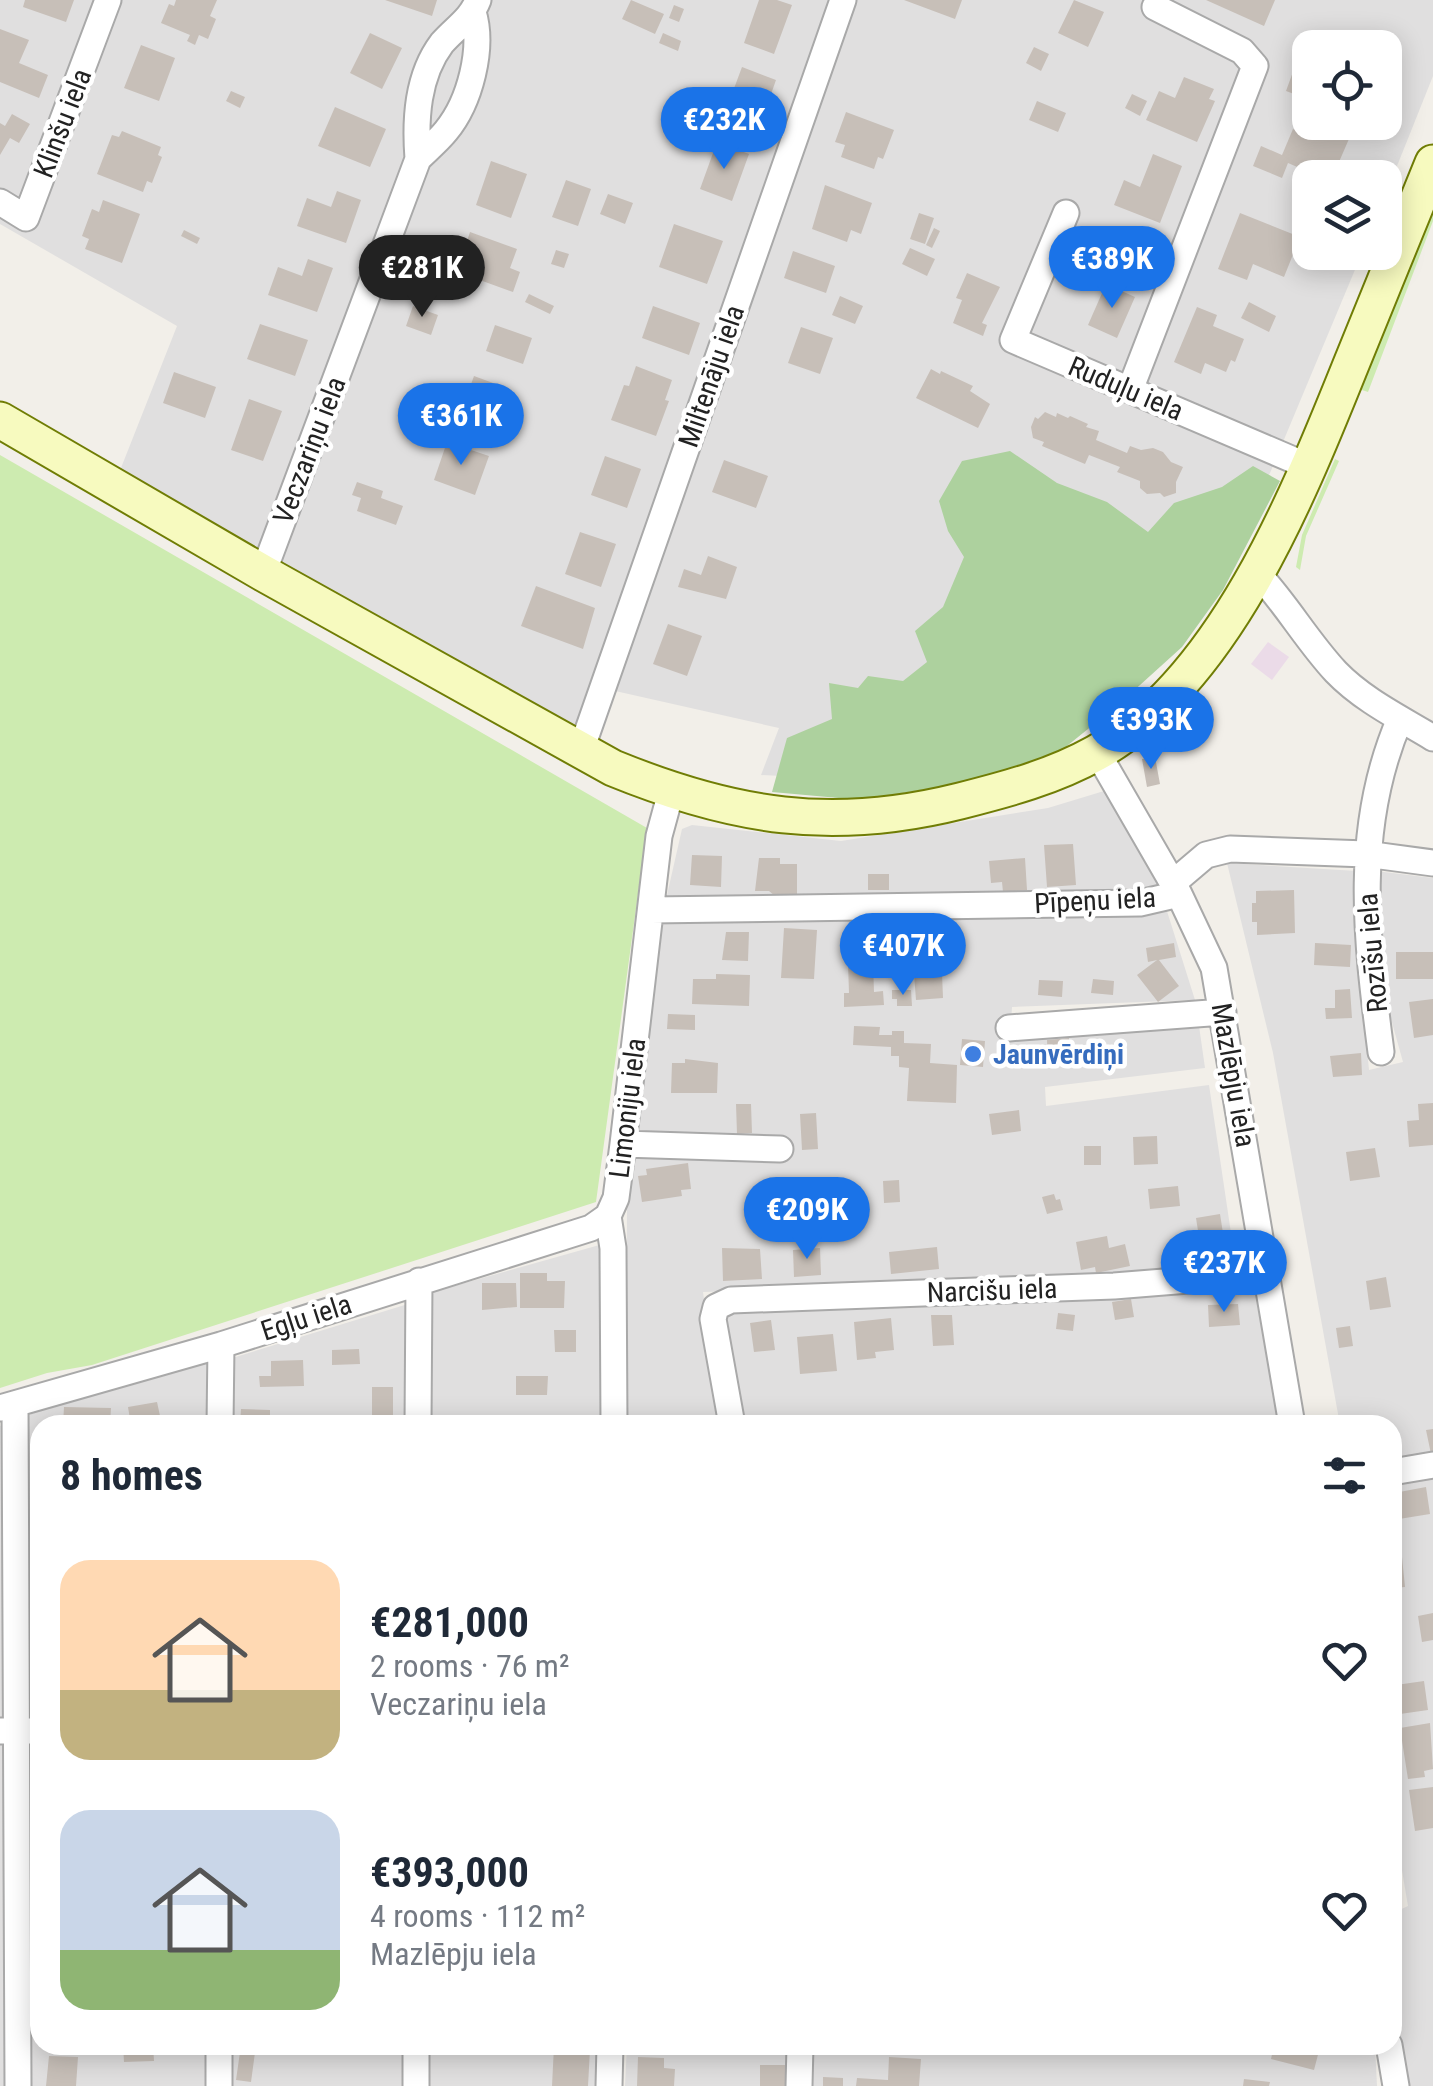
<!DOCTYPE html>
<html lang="en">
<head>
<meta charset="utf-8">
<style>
	body { margin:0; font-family:"Roboto Condensed",sans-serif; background:#f2f2f3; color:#1f2937; height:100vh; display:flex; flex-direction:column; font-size:38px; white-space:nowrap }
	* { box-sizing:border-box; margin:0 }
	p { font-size:32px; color:#747a83 }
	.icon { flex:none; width:55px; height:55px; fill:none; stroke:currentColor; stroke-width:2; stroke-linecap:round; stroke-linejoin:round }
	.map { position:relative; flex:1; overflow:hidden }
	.sheet { position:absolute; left:30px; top:1415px; width:1372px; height:640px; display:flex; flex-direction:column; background:#fff; border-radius:30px; box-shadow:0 5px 25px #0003 }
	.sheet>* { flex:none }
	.fabs { position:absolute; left:1292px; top:30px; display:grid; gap:20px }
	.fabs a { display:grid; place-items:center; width:110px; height:110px; border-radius:20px; background:#fff; box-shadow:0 5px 25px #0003; font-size:50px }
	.price { position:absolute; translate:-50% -85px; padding:0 22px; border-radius:35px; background:#1a73e8; color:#fff; font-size:32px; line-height:65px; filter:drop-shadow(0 2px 5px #0008) }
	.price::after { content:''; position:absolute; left:50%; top:60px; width:30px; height:22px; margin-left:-15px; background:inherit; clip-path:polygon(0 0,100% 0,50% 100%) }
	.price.selected { background:#222; color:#fff }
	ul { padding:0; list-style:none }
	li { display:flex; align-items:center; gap:30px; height:250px; padding:0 30px }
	li span { display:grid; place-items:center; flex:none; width:280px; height:200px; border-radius:30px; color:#555 }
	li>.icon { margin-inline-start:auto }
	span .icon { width:120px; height:120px; fill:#fffc; stroke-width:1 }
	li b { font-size:42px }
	h2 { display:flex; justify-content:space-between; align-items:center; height:120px; padding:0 30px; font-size:42px }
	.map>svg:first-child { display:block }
	.residential { fill:#e0dfdf; fill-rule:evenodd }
	.industrial { fill:#ebdbe8 }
	.grass { fill:#cdebb0 }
	.forest { fill:#add19e }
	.building { fill:#c7bfb8 }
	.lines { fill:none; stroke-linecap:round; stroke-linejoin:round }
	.minor-casing { stroke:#a9a9a9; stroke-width:29 }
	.secondary-casing { stroke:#707d05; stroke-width:39 }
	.minor { stroke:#fff; stroke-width:25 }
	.secondary { stroke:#f7fabf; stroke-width:35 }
	.shop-dot { fill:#3f7fe0; stroke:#fff; stroke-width:4 }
	.labels { text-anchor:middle; stroke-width:9; stroke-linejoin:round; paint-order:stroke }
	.street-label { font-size:28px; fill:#222; stroke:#fff }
	.shop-label { font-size:28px; font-weight:bold; fill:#366cbe; stroke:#fff; text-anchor:start }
</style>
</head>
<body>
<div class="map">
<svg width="1433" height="2086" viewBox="0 0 1433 2086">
	<rect width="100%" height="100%" fill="#f2efe9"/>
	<path class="residential" d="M0,0H1433V76L1385,196V178H1310V252L1362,253L1270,473L1191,616L905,782L761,775L779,728L593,686L573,739L119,473L177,326L0,224ZM1310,48H1385V122H1310Z
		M1104,791L1161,884L1155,895L670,901L667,895L682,829L692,825L841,841L1048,808Z
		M1227,863L1357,871L1360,975L1369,1070L1403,1062L1383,990L1376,871L1433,878V1457L1393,1463L1392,1425H1340L1273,1053Z
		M1166,908L1195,1000L1012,1007L1011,1023L1198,1019L1205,1068L1045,1087L1046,1106L1209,1085L1235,1260L1195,1271L1017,1282L703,1292L721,1425H626L627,1209L633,1151L645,1140L643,1131H636L662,917Z
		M603,1244L604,1425H422V1295Z
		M1252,1277L1279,1425H737L721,1327L728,1308L1013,1300Z
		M408,1304V1425H228L229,1359Z
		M213,1357L212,1425H40V1726H27L22,1421L39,1408Z
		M3,1425L12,1723H0V1426Z
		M1433,1476V2086H1405L1393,1991V1913L1408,1906L1392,1811V1482Z
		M30,1737H40V2045H208V2086H27L24,1747Z
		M0,1740L13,1751L11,2086H0Z
		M228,2045H407V2086H228Z
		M425,2045H600L599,2086H425Z
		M627,2045H791V2086H625Z
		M812,2045H1375L1377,2086H811Z"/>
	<path class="industrial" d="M1268,642L1289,657L1272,680L1251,664Z"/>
	<path class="grass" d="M1433,203V221L1368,392L1359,389Z
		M0,455L647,828L596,1202L92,1365L47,1373L0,1388Z
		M1335,459L1339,461L1306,536L1300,570L1296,567L1302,535Z"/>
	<path class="forest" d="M1010,451L1057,483L1107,502L1148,532L1174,503L1222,487L1253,466L1280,481L1223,590L1182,647L1119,704L1057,754L957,784L861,800L772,792L787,738L832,719L829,683L858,688L868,676L903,681L927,662L915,631L943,607L964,557L948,531L939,501L962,461Z"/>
	<path class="building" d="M25,0H74L66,22L23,7Z
		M176,0H217L210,16L216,19L208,39L199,35L195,45L187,41L190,35L161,23L169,4L174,6Z
		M385,0H437L432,16Z
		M631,0L664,14L655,34L622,19Z
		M759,0H777L792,5L774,54L744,43Z
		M904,0H962L955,19Z
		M1074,0L1104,12L1088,47L1058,33Z
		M1206,0H1275L1264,26Z
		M674,5L684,9L679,22L669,18Z
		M0,29L29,40L19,63L48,75L39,98L0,82Z
		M370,33L402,48L382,89L350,73Z
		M663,33L681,41L678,51L659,43Z
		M141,45L175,58L159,101L124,88Z
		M1034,47L1049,54L1041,71L1026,63Z
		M742,67L776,80L758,131L723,118Z
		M1294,69L1310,74V100L1286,91Z
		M1184,77L1214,89L1209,99L1215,101L1197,142L1146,120L1159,91L1175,98Z
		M231,91L245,97L240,108L226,101Z
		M1132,94L1147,101L1140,116L1125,108Z
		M1037,101L1066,113L1058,132L1029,120Z
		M335,107L386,129L370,167L318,146Z
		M846,112L894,130L883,159L878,157L874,169L841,157L845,145L835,142Z
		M12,114L30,124L19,143L10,138L0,155V123L5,126Z
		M1320,122H1331L1352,132L1332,178H1323L1288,163L1282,178L1253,166L1261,146L1282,155L1293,129L1313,138Z
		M122,131L161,147L158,155L162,157L152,183L147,181L143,192L97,174L112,135L119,137Z
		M717,142L749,154L732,201L700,189Z
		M1153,154L1182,166L1160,223L1114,205L1124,180L1140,187Z
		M491,161L527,174L511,218L476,205Z
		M566,180L591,189L578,226L552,217Z
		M825,185L872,203L861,234L851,230L847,242L812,229Z
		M337,191L361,200L346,243L297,226L307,198L331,207Z
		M608,194L633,203L625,224L600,214Z
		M103,200L140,214L122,263L85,249L89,239L82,236L92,209L99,212Z
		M919,213L934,218L925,244L910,239Z
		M1240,213L1300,237L1284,277L1253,264L1247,280L1218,269Z
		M674,224L723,241L707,284L659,267Z
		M934,228L940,231L932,248L926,245Z
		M184,230L200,238L197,244L181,236Z
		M470,232L517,249L510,268L520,272L513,292L411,255L418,235L448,246L451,238L466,244Z
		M910,248L935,259L927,276L902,264Z
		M556,250L569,254L564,268L551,264Z
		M793,251L835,266L826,293L784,278Z
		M308,259L333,268L317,312L268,295L278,267L302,276Z
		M967,273L1000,287L982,323L987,325L983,336L953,323L962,300L956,298Z
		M1106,284L1135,297L1117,338L1088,325Z
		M529,294L554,306L550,314L525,302Z
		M840,296L863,306L855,324L832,315Z
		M1249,302L1276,316L1269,332L1241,318Z
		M413,306L438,315L431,335L406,326Z
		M653,306L700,323L689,355L642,338Z
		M1197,307L1217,315L1213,326L1244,339L1235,362L1231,360L1226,372L1205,363L1201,374L1174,362Z
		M260,324L308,340L295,376L247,359Z
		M495,325L532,338L523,364L486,351Z
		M801,327L833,338L820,374L788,363Z
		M636,366L672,380L665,400L669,401L656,436L611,420L624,385L629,386Z
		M931,369L940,374L941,371L973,386L970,391L990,404L978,428L916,398Z
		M174,372L216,387L205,418L163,403Z
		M474,376L512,390L498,431L459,417Z
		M249,399L282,411L263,461L231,450Z
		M1045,412L1056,417L1057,413L1068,418L1070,416L1088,424L1086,427L1099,431L1096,440L1127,453L1130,446L1141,450L1153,448L1163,452L1171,462L1183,467L1176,482V493L1164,497L1160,493L1147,494L1140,488V481L1117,472L1120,467L1089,455L1085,464L1042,446L1044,442L1033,438L1031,427L1035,417L1038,419Z
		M447,442L489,456L475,495L434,480Z
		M605,456L641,469L627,508L591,495Z
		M724,460L768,476L756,508L712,492Z
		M357,482L383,491L381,498L403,506L396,525L357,511L361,498L352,495Z
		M580,532L616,544L601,587L565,574Z
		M708,556L737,567L726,599L678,587L684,569L701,575Z
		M536,586L595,608L583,649L521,626Z
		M668,624L702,636L687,676L653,664Z
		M1155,757L1160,784L1147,787L1142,759Z
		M1073,844L1076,885L1047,887L1044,845Z
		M692,855L722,856L721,887L690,885Z
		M759,858H780V864H797V895L775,896L769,891H755Z
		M1025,858L1027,890L1003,892L1002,882L991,883L989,861Z
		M868,874H889V890H868Z
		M1294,890L1295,933L1257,935V922H1252V903H1256V891Z
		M784,928L817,930L814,979L781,978Z
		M726,932H749L748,961L722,960Z
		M1174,943L1176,957L1159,960L1179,986L1158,1002L1137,975L1157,960L1148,962L1146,948Z
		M1315,943L1351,945L1350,967L1314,965Z
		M1396,952H1433V979H1396Z
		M873,962L874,992L883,991L884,1005L844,1007V993H849L848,963Z
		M942,973L943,998L916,1000L914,974Z
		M716,974L750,975L749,1006L692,1004L693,979H716Z
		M1093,979L1114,981L1113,995L1091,993Z
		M1039,980L1063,981L1062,997L1038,995Z
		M1350,989L1352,1018L1326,1019L1325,1008H1335V990Z
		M892,990H911L912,1006H897V999H892Z
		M1433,999V1035L1414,1038L1409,1002Z
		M668,1014L695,1015V1030L667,1029Z
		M854,1026L880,1027L879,1035H892V1031H904V1043L931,1044L930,1063L957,1065L956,1103L907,1101L909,1068L899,1067V1056H891V1047L853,1045Z
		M1069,1038L1070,1064L1048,1065L1047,1040Z
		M962,1039L985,1041L983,1067L960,1065Z
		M1361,1053L1362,1075L1333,1077L1330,1056Z
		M685,1059L718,1063L717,1093H671L672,1063H685Z
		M1433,1103V1145L1409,1147L1407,1121L1419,1120L1418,1104Z
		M736,1104H751L752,1133L737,1134Z
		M1019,1110L1021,1131L992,1135L989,1114Z
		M816,1113L818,1149L802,1150L800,1114Z
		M1157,1136L1158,1164L1134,1165L1133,1137Z
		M1084,1146H1101V1165H1084Z
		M1375,1148L1380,1177L1350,1181L1346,1152Z
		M688,1163L691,1189L681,1190L682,1196L642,1202L638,1176L647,1175L646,1169Z
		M899,1180L900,1202L884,1203L883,1181Z
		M849,1181L852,1208L834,1211L830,1183Z
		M1178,1186L1180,1206L1150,1209L1148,1189Z
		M1054,1194L1056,1200L1060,1199L1063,1210L1047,1214L1042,1197Z
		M1220,1214L1225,1246L1201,1250L1196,1218Z
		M1107,1236L1109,1248L1125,1244L1130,1266L1096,1273L1095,1267L1081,1270L1076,1242Z
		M937,1247L939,1269L891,1274L889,1252Z
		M722,1248L760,1249L762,1279L723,1281Z
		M820,1248L821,1275L794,1277L793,1250Z
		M520,1273H547V1281H565L564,1308H520Z
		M1386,1277L1391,1307L1370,1310L1366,1281Z
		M482,1283H516L517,1307L482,1310Z
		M1131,1299L1134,1317L1115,1320L1112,1302Z
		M1238,1304L1240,1325L1209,1327L1208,1305Z
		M1058,1313L1075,1315L1073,1331L1056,1329Z
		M931,1315H952L954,1345L933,1346Z
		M891,1318L894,1350L875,1352L876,1358L857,1360L854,1322Z
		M771,1320L775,1350L754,1352L750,1323Z
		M1350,1326L1353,1346L1339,1348L1336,1328Z
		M554,1330H576V1352H555Z
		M833,1334L837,1371L800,1374L797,1337Z
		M359,1349L360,1364L332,1365V1350Z
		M303,1360L304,1386L260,1387L259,1376H271V1361Z
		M516,1376H548L547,1395H516Z
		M372,1387H393V1418L372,1417Z
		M157,1402L162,1425H131L128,1407Z
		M64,1407L111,1408L110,1425H63Z
		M241,1409L270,1410V1425H240Z
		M1433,1429V1454H1431L1426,1430Z
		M1426,1487L1430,1514L1399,1519L1394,1493Z
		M1402,1557L1405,1587L1392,1588V1558Z
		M36,1560H40V1599L36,1600Z
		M1433,1613V1640L1422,1642L1418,1616Z
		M1424,1681L1428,1710L1400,1714L1396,1685Z
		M1430,1723L1433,1769L1424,1771L1425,1777L1408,1779L1400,1728Z
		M1433,1787V1828L1415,1831L1409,1790Z
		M123,2045H153L154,2061L124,2062Z
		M241,2045H256L251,2082L236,2080Z
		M1274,2045L1320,2047L1314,2070L1271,2059Z
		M554,2046L590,2049L588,2086H552Z
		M49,2056L78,2057L76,2086H46Z
		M638,2057L664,2058V2068L675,2069L674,2086H637Z
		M889,2057L921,2059L919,2086H856L857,2078L888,2080Z
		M760,2065H790V2086H760Z
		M823,2077L843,2078V2086H823Z
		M1244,2079L1270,2082L1269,2086H1243Z"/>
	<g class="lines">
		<g class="minor-casing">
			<path id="minor" d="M418,159C415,120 417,76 442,43C455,28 471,19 478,0
				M0,202L26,218L108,0
				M1066,213L1013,340L1310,467
				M1130,390L1255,66L1242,51L1155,7
				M263,573L418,159C427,150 438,141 446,131C470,102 484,48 473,12
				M1258,574C1287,605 1307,641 1336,672C1363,700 1400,718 1433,738
				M1097,752L1179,894L1214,968L1292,1425
				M580,753L843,0
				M1173,883L1206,855L1230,849L1366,854L1433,863
				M651,910L1140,903L1179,894
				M1009,1028L1223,1012
				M1381,1052C1366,938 1353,827 1400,719
				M623,1144L780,1149
				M15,1404L18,2086
				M0,1408L221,1345L591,1228L608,1216
				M220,1425L221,1345
				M418,1425L419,1281
				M614,1425L613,1248L608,1216L616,1198L623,1144L659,836L671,792
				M732,1425L713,1319L716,1307L731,1300L1114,1286L1201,1279L1266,1257
				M1392,1472L1433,1465
				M0,1731H40
				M219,2045V2086
				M1389,2045L1396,2086
				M416,2086V2045
				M609,2086L610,2045
				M799,2086L800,2045"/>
		</g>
		<g class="secondary-casing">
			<path id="secondary" d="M0,420L263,573L613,768C733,817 832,833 960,801C1007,789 1053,777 1096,753C1224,682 1298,496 1350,367C1378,299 1405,231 1433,163"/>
		</g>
		<use href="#minor" class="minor"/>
		<use href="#secondary" class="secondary"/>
	</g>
	<circle class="shop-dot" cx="973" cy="1054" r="10"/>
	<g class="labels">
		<g class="street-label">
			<text transform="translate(62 123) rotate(-69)" y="10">Klinšu iela</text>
			<text transform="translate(711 376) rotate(-71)" y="10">Miltenāju iela</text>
			<text transform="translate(1126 388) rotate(23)" y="10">Ruduļu iela</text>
			<text transform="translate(309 450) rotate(-69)" y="10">Veczariņu iela</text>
			<text transform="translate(1095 900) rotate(-3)" y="10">Pīpeņu iela</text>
			<text transform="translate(1372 953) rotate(-95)" y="10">Rozīšu iela</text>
			<text transform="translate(1234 1075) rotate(80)" y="10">Mazlēpju iela</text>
			<text transform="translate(627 1108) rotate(-83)" y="10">Limoniju iela</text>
			<text transform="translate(992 1290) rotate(-2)" y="10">Narcišu iela</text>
			<text transform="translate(306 1317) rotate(-18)" y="10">Egļu iela</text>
		</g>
		<g class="shop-label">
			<text x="993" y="1064">Jaunvērdiņi</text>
		</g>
	</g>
</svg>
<div class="fabs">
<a><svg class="icon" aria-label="locate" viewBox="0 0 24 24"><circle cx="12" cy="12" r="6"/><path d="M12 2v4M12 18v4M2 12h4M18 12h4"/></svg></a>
<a><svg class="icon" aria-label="layers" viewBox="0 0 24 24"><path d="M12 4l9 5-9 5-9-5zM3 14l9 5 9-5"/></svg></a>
</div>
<b class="price" style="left:724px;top:172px">€232K</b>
<b class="price" style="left:1112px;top:311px">€389K</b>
<b class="price selected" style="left:422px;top:320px">€281K</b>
<b class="price" style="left:461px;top:468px">€361K</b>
<b class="price" style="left:1151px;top:772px">€393K</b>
<b class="price" style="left:903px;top:998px">€407K</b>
<b class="price" style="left:807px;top:1262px">€209K</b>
<b class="price" style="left:1224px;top:1315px">€237K</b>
<section class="sheet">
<h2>8 homes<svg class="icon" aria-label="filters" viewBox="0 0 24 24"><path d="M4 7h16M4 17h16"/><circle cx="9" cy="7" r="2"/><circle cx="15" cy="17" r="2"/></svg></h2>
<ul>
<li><span style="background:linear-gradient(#ffd9b3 65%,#c2b280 0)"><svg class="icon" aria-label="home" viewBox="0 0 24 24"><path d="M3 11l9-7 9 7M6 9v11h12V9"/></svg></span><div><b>€281,000</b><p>2 rooms · 76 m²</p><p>Veczariņu iela</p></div><svg class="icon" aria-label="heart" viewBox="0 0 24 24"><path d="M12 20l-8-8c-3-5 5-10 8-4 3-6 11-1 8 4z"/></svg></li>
<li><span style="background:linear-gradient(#c9d6e8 70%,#8fb573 0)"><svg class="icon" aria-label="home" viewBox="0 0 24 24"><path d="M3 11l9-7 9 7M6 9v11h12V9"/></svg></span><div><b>€393,000</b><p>4 rooms · 112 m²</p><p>Mazlēpju iela</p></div><svg class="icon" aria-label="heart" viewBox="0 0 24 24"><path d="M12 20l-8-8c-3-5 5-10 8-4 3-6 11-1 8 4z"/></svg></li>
</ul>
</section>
</div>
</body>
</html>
